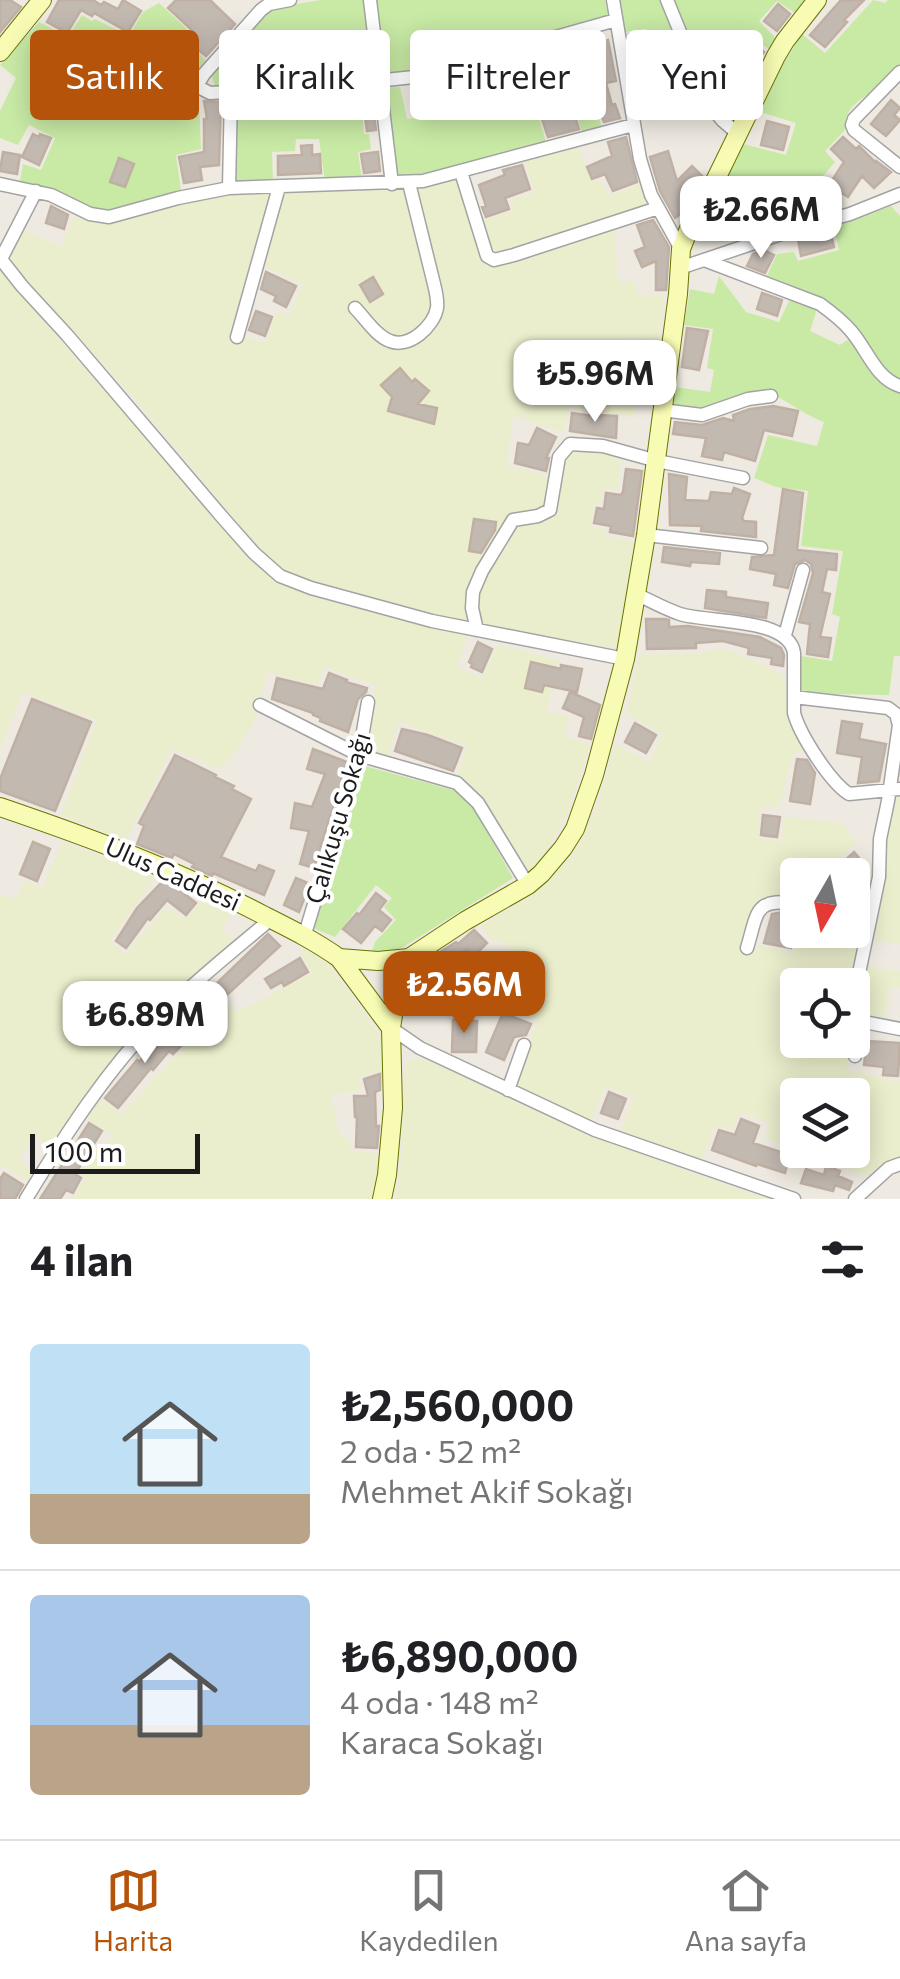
<!DOCTYPE html>
<html lang="tr">
<head>
<meta charset="utf-8">
<style>
	body { margin:0; font-family:Commissioner,sans-serif; background:#f2f2f2; color:#202124; height:100vh; display:flex; flex-direction:column; font-size:38px; white-space:nowrap }
	* { box-sizing:border-box; margin:0 }
	p { font-size:32px; color:#757577 }
	.icon { flex:none; width:55px; height:55px; fill:none; stroke:currentColor; stroke-width:2; stroke-linecap:round; stroke-linejoin:round }
	.map { position:relative; height:1199px; overflow:hidden }
	.panel { display:flex; flex-direction:column; background:#fff; flex:1 }
	.panel>* { flex:none }
	.banner { position:absolute; left:30px; top:30px; width:840px; height:90px; display:flex; gap:20px }
	.needle { width:65px; rotate:189deg }
	.buttons { position:absolute; left:780px; top:858px; display:grid; gap:20px }
	.buttons a { display:grid; place-items:center; width:90px; height:90px; border-radius:10px; background:#fff; box-shadow:0 5px 25px #0003; font-size:50px }
	.scale { position:absolute; left:30px; bottom:25px; width:170px; box-sizing:border-box; padding-left:10px; border:5px solid #1c1c1c; border-top:0; font-size:28px; line-height:35px; white-space:nowrap; color:#1c1c1c; -webkit-text-stroke:8px #fff; paint-order:stroke }
	.price { position:absolute; translate:-50% -85px; padding:0 22px; border-radius:20px; background:#fff; color:#222; font-size:32px; line-height:65px; filter:drop-shadow(0 2px 5px #0008) }
	.price::after { content:''; position:absolute; left:50%; top:60px; width:30px; height:22px; margin-left:-15px; background:inherit; clip-path:polygon(0 0,100% 0,50% 100%) }
	.price.current { background:#b45309; color:#fff }
	ul { padding:0; list-style:none }
	li { display:flex; align-items:center; gap:30px; height:250px; padding:0 30px }
	li+li { border-top:2px solid #e0e0e0 }
	li span { display:grid; place-items:center; flex:none; width:280px; height:200px; border-radius:10px; color:#555 }
	li>.icon { margin-inline-start:auto }
	span .icon { width:120px; height:120px; fill:#fffc; stroke-width:1 }
	li b { font-size:42px }
	h2 { display:flex; justify-content:space-between; align-items:center; height:120px; padding:0 30px; font-size:42px }
	.chip { padding:0 35px; border-radius:10px; background:#fff; box-shadow:0 5px 25px #0003; font-size:35px; line-height:90px }
	.chip.current { background:#b45309; color:#fff }
	.tab-bar { display:flex; justify-content:space-around; align-items:center; height:140px; border-top:2px solid #e0e0e0; background:#fff; font-size:28px; color:#757577 }
	.tab-bar a { display:grid; justify-items:center; gap:5px }
	.tab-bar .current { color:#b45309 }
	.map>svg:first-child { display:block }
	.farmland { fill:#ebeecc; fill-rule:evenodd }
	.grass { fill:#c8eaa5 }
	.building { fill:#c2b9b1; stroke:#c0b0a4; stroke-width:2.5 }
	.lines { fill:none; stroke-linecap:round; stroke-linejoin:round }
	.street-casing { stroke:#a3a3a3; stroke-width:15 }
	.secondary-casing { stroke:#697402; stroke-width:20 }
	.street { stroke:#fff; stroke-width:12 }
	.secondary { stroke:#f8fbb3; stroke-width:18 }
	.labels { text-anchor:middle; stroke-width:8; stroke-linejoin:round; paint-order:stroke }
	.street-label { font-size:25px; fill:#1c1c1c; stroke:#fff }
</style>
</head>
<body>
<div class="map">
<svg width="900" height="1199" viewBox="0 0 900 1199">
	<rect width="100%" height="100%" fill="#eeeae1"/>
	<path class="farmland" d="M577,143L591,182L600,181L609,195L641,185L650,208L615,220L617,281H635L637,294L665,296L658,342L622,337L619,349L587,345L582,374L619,379L615,402L636,405L634,417L569,407L563,432L513,416L507,466L561,479L568,452L576,449L605,453L622,460L617,490L603,489L601,504H595L591,527L606,530V537L635,541L620,649L472,624L306,579L286,572L276,565L251,539L131,395L7,258L22,229L61,247L73,216L102,224L166,206L221,194L273,190L235,333L266,343L277,311L290,314L303,284L264,266L284,191L399,190L459,178L474,223L514,211L511,200L535,192L523,159Z
		M0,271L256,565L269,576L287,587L342,605L468,634L457,667L482,678L498,645L559,660L547,711L569,716L565,736L590,744L567,815L540,863L534,869L526,871L492,812L467,783L457,776L467,746L398,721L388,756L365,749L376,685L324,667L318,685L268,672L256,717L237,750L219,769L172,748L126,841L61,815L97,720L23,692L0,750Z
		M717,649L734,652L784,675L788,717L793,732L805,750L793,753L779,807L760,808L757,838L781,841L784,817L841,822L856,842L831,867L836,875H798L797,900L770,895L758,900L744,942L794,954L800,930H852L853,923L862,929L850,985H798V1040H846L848,1070L900,1082V1160L882,1164L867,1176L825,1160L822,1166L796,1159L797,1150L765,1139L769,1122L740,1113L732,1129L715,1125L702,1160L620,1133L634,1096L605,1087L591,1121L516,1086L537,1020L501,1005L493,1019L469,1013L459,1007L448,995L452,976L481,957L499,973L518,959L503,941L494,942L480,927L535,892L572,856L597,807L615,744L649,762L663,734L626,714L640,653L693,654ZM798,1095H852V1150H798Z
		M900,796V944L874,940L885,881L889,821L894,806Z
		M62,842L156,876L110,941L125,954L165,908L186,919L205,895L234,909L222,930L234,939L178,988L134,1033L101,1073L52,1146L33,1136L19,1160L34,1171L27,1181L2,1166L0,1168V895L17,898L23,880L42,888Z
		M304,947L319,955L326,962L381,1036L384,1044L385,1070L359,1077L361,1090L331,1095L341,1138H349L351,1152L379,1153L378,1177L373,1199H73L87,1177L80,1172L100,1143L106,1144L112,1135L87,1119L101,1099L122,1114L170,1061L189,1043L166,1020L200,986L213,999L221,994L237,1012L312,973L300,952Z
		M866,966L900,972V988H890L885,1017L862,1014L858,1011Z
		M426,1056L474,1082L585,1134L766,1199H395L400,1170L405,1063Z"/>
	<path class="grass" d="M321,0H367L372,75L224,87L215,86L211,73L253,24L272,8Z
		M375,0H605L608,16L421,71L381,77Z
		M618,0H662L684,49L651,56L646,29L624,32Z
		M671,0H806L795,13L777,1L759,21L776,38L769,49L745,32L739,40L729,44L726,41L693,51Z
		M873,0L885,3L888,0H900V64C892,72 884,83 875,90C859,101 844,107 845,130L825,151L835,162L818,182L787,196L795,218L778,223L764,198L736,212L720,189L743,144L786,155L796,123L760,112L782,66L802,34L825,53Z
		M159,3L187,29L181,38L206,60L187,84L190,98L199,101L201,149L176,155L181,191L112,211H96L56,191L20,181L23,164L41,170L55,138L29,125L18,145L0,138V111L16,78L0,65L39,22L68,37L82,15L92,21L95,19L129,36L143,12Z
		M558,38L563,53L552,57L558,79L584,73L602,128L583,134L573,105L538,115L546,142L455,170L396,177L382,88L400,87L407,119L443,115L434,78Z
		M740,63L756,70L739,115L728,119L710,101L703,78L731,69Z
		M355,90L357,120L363,119L364,134H369L371,149L358,152L362,180L325,181L319,139H296L295,151L272,152L273,182L235,185L236,97Z
		M891,206L900,216V381L888,373L867,343L849,321L766,278L777,254L794,252L798,261L839,250L834,227Z
		M719,276L746,312L779,322L790,299L817,309L810,331L840,345L850,338C864,359 874,386 900,391V656H894L889,695L833,694L799,690L801,656L832,661L840,617L832,614L843,551L801,546L808,491L776,487L754,478L768,435L817,446L824,422C804,415 789,401 769,393L700,410L673,407L675,387L710,392L714,370L707,368L713,329L684,325L690,289L714,294Z
		M361,765L460,792L475,810L513,878L403,947L393,951L372,952L375,942L396,920L384,907L392,898L376,885L335,937L313,928Z"/>
	<path class="building" d="M0,0H10L21,7L0,32Z
		M59,0H93L101,5L104,2L118,9L123,0L141,11L128,32L94,13L92,16L81,10L67,33L47,22Z
		M176,0H210L235,24L206,56L188,42L195,33L168,8Z
		M841,0H864L844,20L847,22L825,47L810,35Z
		M778,4L790,14L777,31L764,21Z
		M644,32L649,59L656,57L667,103L644,108L629,34Z
		M744,38L764,52L753,67L733,53Z
		M608,40L616,81L606,83L612,105L615,104L620,118L604,122L592,90L598,88L593,66L568,72L569,75L561,77L557,61L588,52L587,46Z
		M724,45L729,66L707,71L702,50Z
		M683,66L695,100L684,104L673,69Z
		M433,90L437,114H414L412,93Z
		M371,95L376,130L367,131L365,116H361L359,96Z
		M891,100L900,108L894,115L900,120L886,136L871,124Z
		M204,101L221,102L219,165L200,167L202,180L184,183L179,157L204,152V119H207Z
		M573,110L579,129L548,137L542,119Z
		M767,121L789,127L783,150L761,145Z
		M33,134L39,137L40,134L51,138L39,165L22,157Z
		M626,137L637,182L613,191L605,174L592,179L587,167L612,156L608,142Z
		M843,137L856,149L859,146L875,162L876,161L891,172L874,188L862,176L848,197L829,185L844,162L831,149Z
		M312,145V155L320,154L321,173L278,175V156L302,155L301,146Z
		M668,151L677,181L692,166L703,177L683,212L675,218L660,191L650,157Z
		M3,152L20,155L17,174L0,171Z
		M378,152L380,171L364,173L361,154Z
		M119,158L134,164L125,187L110,182Z
		M522,165L530,189L505,198L509,209L486,217L482,207L486,206L479,185L505,175L503,170Z
		M818,189L824,211L800,217L794,196Z
		M764,202L773,219L755,228L750,220L722,240L709,221L727,209L733,218Z
		M51,206L68,215L64,229L46,223Z
		M653,220L669,247L666,290H656V261L642,267L635,251L645,247L637,225Z
		M830,230L834,247L801,256L798,239Z
		M764,250L774,255L765,273L747,266L753,254Z
		M266,272L296,286L286,307L274,301L276,296L261,289Z
		M373,277L383,294L370,302L360,285Z
		M762,293L782,300L777,316L757,309Z
		M256,311L272,317L265,336L249,330Z
		M687,328L708,331L699,370L682,367Z
		M627,342L654,346L651,364L624,360Z
		M596,350L622,355L618,374L592,369Z
		M400,368L412,382L415,379L429,391L418,404L437,408L434,424L388,411L392,397L381,385Z
		M624,380L644,383L641,402L621,399Z
		M773,406L798,411L792,436L764,430L755,461L724,452L722,460L702,456L706,438L673,434L675,422L702,425L723,418L734,421L733,415L750,409Z
		M572,413L600,417V415L617,416L616,438L570,431Z
		M537,428L556,437L546,458H549L546,471L515,463L518,443L529,445Z
		M626,469L642,471L633,536L610,532L611,526L594,523L597,508L604,509L606,493L621,495L623,492Z
		M669,474L687,477L685,500L709,501L711,492L732,494L734,488L750,494L742,518L744,521L756,522V537L701,531L702,526L670,525Z
		M783,489L803,493L797,550L837,554L836,570L827,569L822,592L830,594L820,637L831,638L828,657L807,654L810,624L799,622L813,573L811,564L805,560L795,564L788,588L774,585L776,574L750,569L752,557L774,555Z
		M474,519L496,522L495,530L481,553L469,551Z
		M664,547L720,553L719,564L691,562L690,566L662,562Z
		M707,590L726,592V597L768,603L766,618L705,608Z
		M646,619H665L669,620V627L688,626L760,637L781,648L784,655L783,666L771,664L772,658L748,654L749,648L723,641L696,643V648L647,649Z
		M478,642L492,649L482,672L471,667L472,664L469,662Z
		M531,662L561,669V665L582,669L577,692L544,685L542,692L525,688Z
		M329,673L347,680L346,682L367,688L366,692L358,699L348,732L320,721L321,718L313,715V713L272,699L277,678L323,689Z
		M570,692L600,705L591,739L579,736L584,717L563,708Z
		M32,699L91,722L55,811L0,791V779Z
		M842,721L862,724L859,739L886,744L879,781L858,783L862,757L837,753Z
		M635,723L656,735L646,753L625,742Z
		M402,729L428,735L462,748L453,771L395,751Z
		M313,749L347,762L314,868L300,864L309,831L291,828L295,803L312,807L325,774L307,769Z
		M175,755L216,775L215,777L234,786L232,789L251,799L221,857L256,871L259,865L274,871L264,895L213,873L212,876L192,867L194,864L174,854L172,858L137,844L144,826L139,823Z
		M797,759L807,760L815,773L810,804L790,801Z
		M763,815L780,817L777,837L761,835Z
		M33,842L50,849L37,881L20,874Z
		M854,852L865,865L858,872L868,882L866,891L852,903V875L840,865Z
		M296,878L310,884L299,912L284,905Z
		M163,881L176,887L196,903L186,915L167,900L150,920L148,918L126,948L116,941L137,908Z
		M376,893L386,901L379,910L391,920L382,931L375,926L361,943L343,929L357,913L359,915Z
		M783,912L798,914L791,948L764,943L772,914Z
		M474,930L487,943L474,956L467,949L451,964L440,952L456,942L458,944Z
		M268,934L280,946L228,994L218,982Z
		M300,958L308,972L284,986L282,982L271,988L265,979Z
		M503,1013L531,1024L526,1035L514,1037L504,1060L486,1052Z
		M453,1020L477,1021L476,1052H452Z
		M170,1026L185,1042L173,1054L169,1051L153,1070L151,1068L118,1108L105,1098L137,1060L139,1062Z
		M867,1041L900,1043L898,1076L883,1075L884,1067L864,1065Z
		M380,1074V1090L375,1092L376,1126H379L377,1148L356,1147L357,1117H355L354,1096H368L364,1079Z
		M609,1092L626,1099L618,1119L601,1113Z
		M741,1119L759,1126L753,1143L790,1155L785,1173L757,1164L756,1166L712,1150L719,1130L735,1135Z
		M89,1123L102,1131L75,1174L81,1178L73,1193L66,1190L60,1199H40Z
		M826,1166L840,1171L838,1176L852,1182L849,1190L835,1185L833,1191L801,1183L806,1169L824,1175Z
		M4,1173L23,1185L15,1199H0V1179Z"/>
	<g class="lines">
		<g class="street-casing">
			<path id="street" d="M290,0L269,4L261,10L204,74L199,82L200,88L210,93L328,86L414,77L616,20
				M370,0L392,184
				M613,0L640,159L651,195L681,249
				M667,0L687,49L705,99L722,120L737,133
				M900,72L854,119L852,125L854,130L900,167
				M461,172L487,256L494,260L514,255L658,208
				M0,184L51,195L90,214L109,217L178,198L229,188L423,181L633,125
				M229,188L231,92
				M0,258L22,286L67,335L223,518L254,553L280,576L311,588L432,621L625,659
				M1,259L36,191
				M704,260L820,304C831,312 842,320 851,331C867,349 876,379 900,386
				M680,268L796,229L850,214L900,194
				M355,308C365,318 376,336 390,341C409,349 434,326 437,308C438,300 436,292 434,284L409,183
				M237,337L279,187
				M662,410L702,415L748,399L771,396
				M646,535L761,548
				M636,594C651,601 665,609 680,614C708,623 789,617 794,653V713C800,735 830,782 849,794L900,789
				M477,630L472,608L473,592L482,571L513,520L538,516L550,510L559,457L570,444L603,446L657,461L743,478
				M785,635L803,570
				M794,697L888,708L896,714L899,725L888,801L880,839L879,877L853,1002L855,1056
				M260,705L359,755L457,783L478,803L528,885
				M852,916L870,921
				M305,934L359,755L368,702
				M747,948C758,912 754,897 798,904
				M854,1020L900,1029
				M391,1028L420,1048L595,1130L794,1199
				M508,1090L524,1045
				M26,1199C65,1135 108,1068 162,1014C196,980 234,950 271,919
				M855,1199L889,1168L900,1164"/>
		</g>
		<g class="secondary-casing">
			<path id="secondary" d="M0,52L42,0
				M0,807C91,838 180,871 265,916C291,929 315,941 339,958
				M391,1028L339,958L378,961L409,958
				M382,1199L387,1175L393,1108L391,1028L398,983L409,958L465,921L528,885L541,874L563,848L575,829L594,775L625,659L646,535L678,294L681,249L692,221L712,187L776,56L785,41L817,0"/>
		</g>
		<use href="#street" class="street"/>
		<use href="#secondary" class="secondary"/>
	</g>
	<g class="labels">
		<g class="street-label">
			<text transform="translate(338 818) rotate(-74)" y="9">Çalıkuşu Sokağı</text>
			<text transform="translate(173 874) rotate(24)" y="9">Ulus Caddesi</text>
		</g>
	</g>
</svg>
<div class="buttons">
<a><svg class="needle" viewBox="-14 -14 28 28"><path d="M0-13l5 13h-10z" fill="#e53935"/><path d="M0 13l5-13h-10z" fill="#757577"/></svg></a>
<a><svg class="icon" aria-label="locate" viewBox="0 0 24 24"><circle cx="12" cy="12" r="6"/><path d="M12 2v4M12 18v4M2 12h4M18 12h4"/></svg></a>
<a><svg class="icon" aria-label="layers" viewBox="0 0 24 24"><path d="M12 4l9 5-9 5-9-5zM3 14l9 5 9-5"/></svg></a>
</div>
<div class="scale">100 m</div>
<b class="price" style="left:761px;top:261px">₺2.66M</b>
<b class="price" style="left:595px;top:425px">₺5.96M</b>
<b class="price current" style="left:464px;top:1036px">₺2.56M</b>
<b class="price" style="left:145px;top:1066px">₺6.89M</b>
<div class="banner">
<a class="chip current">Satılık</a>
<a class="chip">Kiralık</a>
<a class="chip">Filtreler</a>
<a class="chip">Yeni</a>
</div>
</div>
<section class="panel">
<h2>4 ilan<svg class="icon" aria-label="filters" viewBox="0 0 24 24"><path d="M4 7h16M4 17h16"/><circle cx="9" cy="7" r="2"/><circle cx="15" cy="17" r="2"/></svg></h2>
<ul>
<li><span style="background:linear-gradient(#bfe0f5 75%,#b9a48a 0)"><svg class="icon" aria-label="home" viewBox="0 0 24 24"><path d="M3 11l9-7 9 7M6 9v11h12V9"/></svg></span><div><b>₺2,560,000</b><p>2 oda · 52 m²</p><p>Mehmet Akif Sokağı</p></div></li>
<li><span style="background:linear-gradient(#a9c7e8 65%,#b9a48a 0)"><svg class="icon" aria-label="home" viewBox="0 0 24 24"><path d="M3 11l9-7 9 7M6 9v11h12V9"/></svg></span><div><b>₺6,890,000</b><p>4 oda · 148 m²</p><p>Karaca Sokağı</p></div></li>
</ul>
</section>
<nav class="tab-bar">
<a class="current"><svg class="icon" aria-label="map" viewBox="0 0 24 24"><path d="M3 6l6-2 6 2 6-2v14l-6 2-6-2-6 2zM9 4v14M15 6v14"/></svg>Harita</a>
<a><svg class="icon" aria-label="saved" viewBox="0 0 24 24"><path d="M7 4h10v16l-5-4-5 4z"/></svg>Kaydedilen</a>
<a><svg class="icon" aria-label="home" viewBox="0 0 24 24"><path d="M3 11l9-7 9 7M6 9v11h12V9"/></svg>Ana sayfa</a>
</nav>
</body>
</html>
